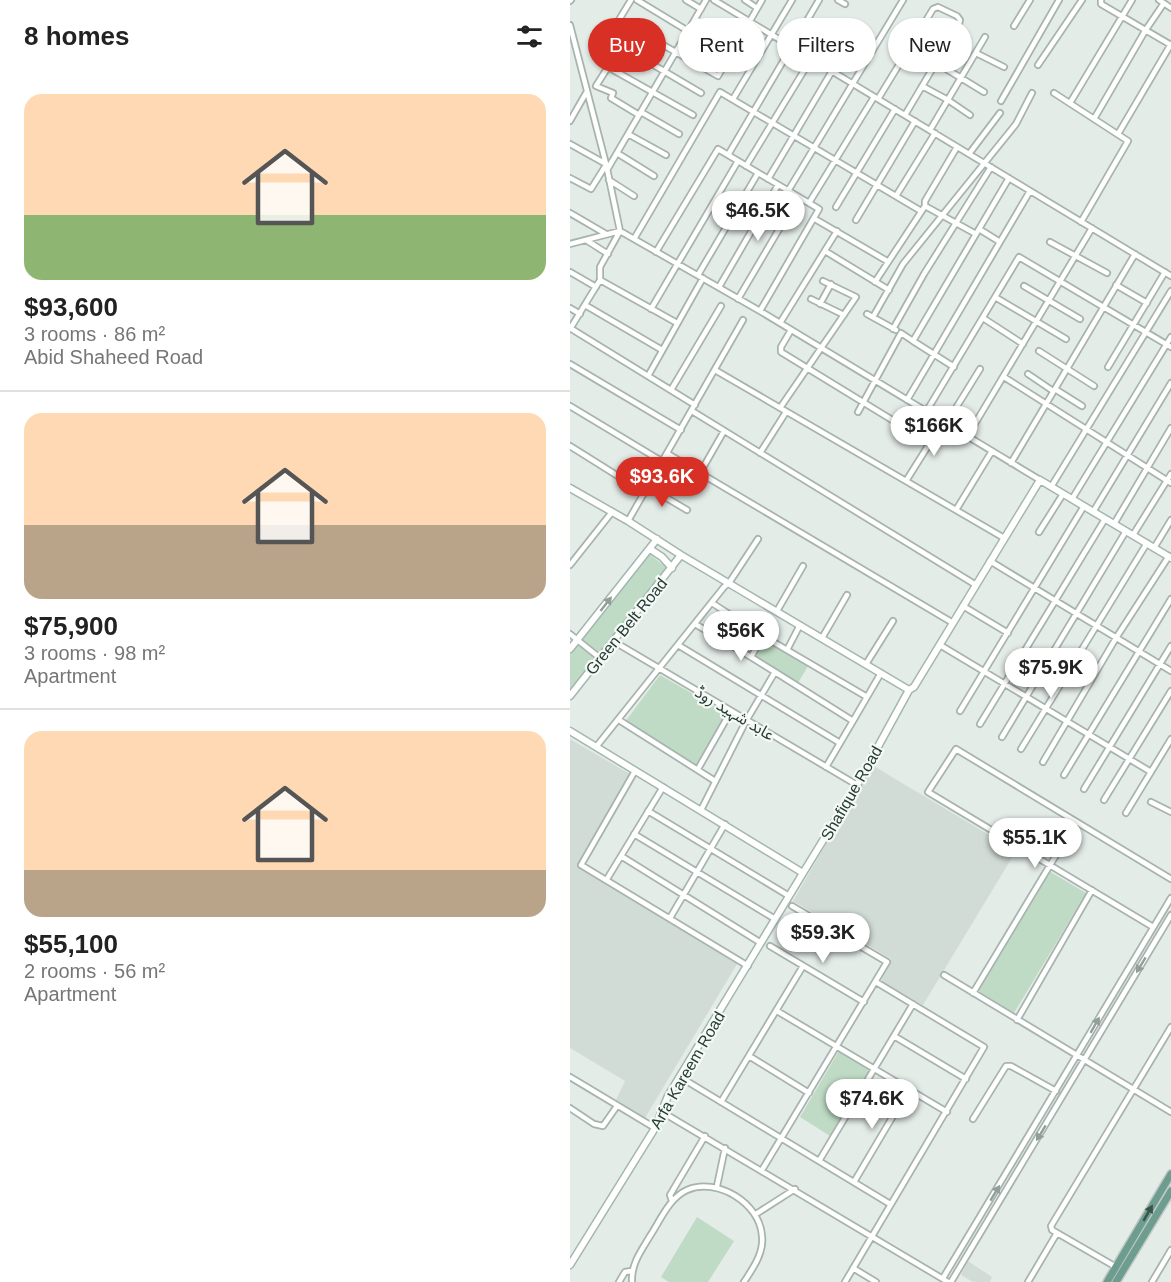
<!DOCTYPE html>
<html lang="en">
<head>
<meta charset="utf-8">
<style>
	body { margin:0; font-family:Arial,"Noto Sans Arabic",sans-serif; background:#f6f6f6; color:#222; height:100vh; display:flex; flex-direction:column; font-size:22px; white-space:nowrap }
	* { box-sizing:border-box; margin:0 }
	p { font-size:20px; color:#767676 }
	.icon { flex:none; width:33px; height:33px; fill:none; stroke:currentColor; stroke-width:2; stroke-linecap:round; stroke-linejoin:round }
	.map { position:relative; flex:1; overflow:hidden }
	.side { display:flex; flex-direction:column; background:#fff; width:570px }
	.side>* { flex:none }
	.banner { position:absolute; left:18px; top:18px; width:492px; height:54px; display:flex; gap:12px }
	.price { position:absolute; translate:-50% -51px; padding:0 14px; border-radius:21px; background:#fff; color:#222; font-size:20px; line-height:39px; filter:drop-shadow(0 2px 3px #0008) }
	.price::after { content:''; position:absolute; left:50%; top:36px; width:18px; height:14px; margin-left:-9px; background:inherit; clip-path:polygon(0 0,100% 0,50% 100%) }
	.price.active { background:#d93025; color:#fff }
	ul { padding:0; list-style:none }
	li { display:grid; align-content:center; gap:12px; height:318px; padding:0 24px }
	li+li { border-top:2px solid #e0e0e0 }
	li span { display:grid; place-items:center; height:186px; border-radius:18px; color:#555 }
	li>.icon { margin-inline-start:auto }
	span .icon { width:108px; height:108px; fill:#fffc; stroke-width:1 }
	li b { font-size:26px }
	h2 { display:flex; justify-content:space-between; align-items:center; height:72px; padding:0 24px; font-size:26px }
	.chip { padding:0 21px; border-radius:27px; background:#fff; box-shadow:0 2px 4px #0004; font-size:21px; line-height:54px }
	.chip.active { background:#d93025; color:#fff }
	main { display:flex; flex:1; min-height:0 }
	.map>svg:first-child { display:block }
	.built { fill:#d2dcd7 }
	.green { fill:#bfdbc5 }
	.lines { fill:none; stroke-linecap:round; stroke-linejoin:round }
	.street-casing { stroke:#a7b4ae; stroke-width:8 }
	.secondary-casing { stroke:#a3b7af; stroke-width:9 }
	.primary-casing { stroke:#c2c8c6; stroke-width:10 }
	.street { stroke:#fff; stroke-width:4.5 }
	.secondary { stroke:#fff; stroke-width:6 }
	.primary { stroke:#6d9d8e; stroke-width:7 }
	.oneway { fill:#929e9a }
	.oneway2 { fill:#37544a }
	.labels { text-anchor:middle; stroke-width:4.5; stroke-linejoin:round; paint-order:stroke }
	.street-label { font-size:16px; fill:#253c34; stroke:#f4f9f6 }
</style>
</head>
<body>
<main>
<section class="side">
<h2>8 homes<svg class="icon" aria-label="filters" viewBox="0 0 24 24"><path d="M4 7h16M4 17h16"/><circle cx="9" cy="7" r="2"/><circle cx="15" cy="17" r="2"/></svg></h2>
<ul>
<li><span style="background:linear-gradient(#ffd9b3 65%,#8fb573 0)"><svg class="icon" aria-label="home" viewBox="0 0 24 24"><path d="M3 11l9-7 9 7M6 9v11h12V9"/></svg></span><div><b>$93,600</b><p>3 rooms · 86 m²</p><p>Abid Shaheed Road</p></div></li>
<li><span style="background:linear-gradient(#ffd9b3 60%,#b9a48a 0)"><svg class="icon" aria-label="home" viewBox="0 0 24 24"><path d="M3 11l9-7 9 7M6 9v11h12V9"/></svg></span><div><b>$75,900</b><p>3 rooms · 98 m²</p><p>Apartment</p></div></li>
<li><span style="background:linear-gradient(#ffd9b3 75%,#b9a48a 0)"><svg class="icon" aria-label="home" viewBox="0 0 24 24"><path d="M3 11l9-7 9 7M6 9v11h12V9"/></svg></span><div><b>$55,100</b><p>2 rooms · 56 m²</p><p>Apartment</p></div></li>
</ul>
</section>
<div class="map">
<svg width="601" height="1282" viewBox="0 0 601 1282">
	<rect width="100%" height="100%" fill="#e4ece8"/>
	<path class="built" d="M0,739L60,774L7,866L167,964L75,1118L46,1100L55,1081L0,1048Z
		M302,765L446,851L353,1005L311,981L321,959L223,901Z
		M398,1261L422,1277L420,1282H403L391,1275Z"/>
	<path class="green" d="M79,554L97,568L28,654L10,639Z
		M194,639L238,666L228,683L184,656Z
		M8,644L25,658L0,690V654Z
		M90,675L156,713L127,767L55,722Z
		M479,871L516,893L444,1013L408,991Z
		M269,1051L300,1070L260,1136L230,1117Z
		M127,1217L164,1241L138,1282H99L91,1277Z"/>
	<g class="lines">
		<g class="street-casing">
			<path id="street" d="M61,0L38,38L131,93
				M67,0L118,31
				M116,0L131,9
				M144,0L601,276
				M175,0L187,8
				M268,0L275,4
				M531,0V4L601,45
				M589,0L601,8
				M0,1L1,0
				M125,19L166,44
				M49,20L148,76L192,0
				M0,25L36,164L50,231L30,267V280
				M444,26L460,0
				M406,53L434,67
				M468,65L512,0
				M373,67L414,92
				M352,86L378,100L400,115
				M484,93L558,141L511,222
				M163,99L222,0
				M308,99L363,9L368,7L387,16L390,20L389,24L335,115
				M431,101L489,0
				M500,103L562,0
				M71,112L109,134
				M69,115L41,98L43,93L26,86L38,67L123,115
				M524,119L575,31L594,3
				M0,121L16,93
				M360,130L415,37
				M58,134L96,155
				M548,134L601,44
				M0,144L36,164
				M47,153L84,176
				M399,154L430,113
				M158,155L249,0
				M176,166L241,59
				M37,170L136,0
				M0,178L21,189L36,165
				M198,179L262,71
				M39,180L64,196
				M218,191L333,0
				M326,196L365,133
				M239,203L304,97
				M355,206L406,234
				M266,207L325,109
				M0,213L36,234
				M245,219L317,261
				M286,220L345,121
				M409,229L430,242
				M64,239L150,92L351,211
				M16,240L38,254
				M480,242L537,273
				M0,244L50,231L190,311L470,480
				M255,251L319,290
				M86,252L148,149L249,209L190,311
				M0,272L26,287
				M128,275L188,173
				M305,282L355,206V201L387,147
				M546,285L577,303
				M454,286L510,319
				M149,287L208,185
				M425,297L496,339
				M168,299L228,197
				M241,299L274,315
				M250,304L261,284
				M15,305L92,350
				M0,308L10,314
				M81,309L168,161
				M297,314L326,330
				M303,317L333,264L446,124L462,93
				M413,318L453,344
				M210,323L267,231
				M0,328L125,405
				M0,329L30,280L107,323
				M323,329L354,274L421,167
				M221,330L211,347V352L332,426
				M343,341L384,367
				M469,351L524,386
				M0,364L111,430
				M538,367L595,272
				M145,370L434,538
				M458,374L483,391
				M78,376L133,278
				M434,377L601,483
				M485,389L512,406
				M101,390L151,306
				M337,400L460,191
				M0,406L93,462
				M210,408L286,297L253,281
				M122,411L406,585
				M288,412L331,333L343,341L439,178
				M356,412L449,257L601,347
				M376,424L410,369
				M397,437L522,228
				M0,446L75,493
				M190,453L216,412
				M98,454L383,623
				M441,463L565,254
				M130,473L154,431
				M336,481L373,422
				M78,487L117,510
				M481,487L601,291
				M502,499L601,337
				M386,510L422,451
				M523,512L601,383
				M58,521L173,320
				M544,524L601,428
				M469,532L493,494
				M563,535L601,474
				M584,548L601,520
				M420,561L601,671
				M0,565L42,512
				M142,603L193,636L297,697
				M393,606L438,633
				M207,611L233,566
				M125,624L181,657
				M0,634L30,658
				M193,636L181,657L205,672
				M252,638L277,595
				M43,641L287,785
				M108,645L270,743
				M370,645L581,772
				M217,650L230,625
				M296,664L323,621
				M390,711L514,506
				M49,720L145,781
				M283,721L311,673
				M410,724L535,519
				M432,737L556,531
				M26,747L154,587L159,583L188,539
				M451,749L577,543
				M473,762L546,638L599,556
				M128,769L161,711
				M65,771L11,865L178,966
				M494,775L601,599
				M514,789L601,646
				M534,800L601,691
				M581,802L601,812
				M131,810L176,721L205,672L283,721L256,767
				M78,811L219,896
				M556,813L601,739
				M64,834L205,919
				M51,856L191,943
				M37,879L93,787
				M100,918L155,824
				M583,927L358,792L386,749L601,879
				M200,946L294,1002
				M374,975L601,1112
				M403,993L506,822
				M207,1011L377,1112
				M447,1020L522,890
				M324,1036L396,1079
				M179,1056L239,1093
				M0,1077L85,1128
				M110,1077L320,1204
				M151,1102L233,966
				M0,1108L24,1124L33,1126L47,1106
				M92,1112L378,1282
				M403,1119L436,1066H441L486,1091
				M249,1161L343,1004
				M192,1170L317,962L222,906
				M284,1182L339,1089
				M147,1186L155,1148
				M102,1201L100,1195L135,1136
				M186,1214L225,1189
				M546,1267L482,1230L481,1226L601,1027
				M283,1268L306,1282
				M373,1278L601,898
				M49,1282L55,1272L61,1271
				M62,1282C61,1264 71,1251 80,1236C90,1221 99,1198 117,1190C147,1177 190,1203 192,1236C194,1253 183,1268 174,1282
				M275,1282L414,1047L306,982
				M381,1282L601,915
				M458,1282L487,1233
				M582,1282L601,1250"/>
		</g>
		<g class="secondary-casing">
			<path id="secondary" d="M0,488L58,521L111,555L339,690
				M80,549L92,557L102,568
				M0,649L87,539
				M0,696L111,555
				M0,731L233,873L287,785L339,690L344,687L470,480L601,558
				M0,1265L85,1128L98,1096L233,873"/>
		</g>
		<g class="primary-casing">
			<path id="primary" d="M537,1282L601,1174
				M546,1282L601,1191"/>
		</g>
		<use href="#street" class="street"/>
		<use href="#secondary" class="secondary"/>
		<use href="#primary" class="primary"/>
	</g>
	<defs><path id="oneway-solid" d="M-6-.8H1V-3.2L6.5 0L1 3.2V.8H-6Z" transform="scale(1.5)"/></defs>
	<g class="oneway">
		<use href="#oneway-solid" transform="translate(36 604) rotate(-52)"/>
		<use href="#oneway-solid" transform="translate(571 965) rotate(121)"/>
		<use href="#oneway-solid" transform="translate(525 1025) rotate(-60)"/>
		<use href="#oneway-solid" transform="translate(471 1133) rotate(121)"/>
		<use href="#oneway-solid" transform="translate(425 1193) rotate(-59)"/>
	</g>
	<use class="oneway2" href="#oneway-solid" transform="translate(578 1213) rotate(-60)"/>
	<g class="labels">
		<g class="street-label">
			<text transform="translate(56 626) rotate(-51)" y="6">Green Belt Road</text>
			<text transform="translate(165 713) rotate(31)" y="6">عابد شہید روڈ</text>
			<text transform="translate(281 793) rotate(-60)" y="6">Shafique Road</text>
			<text transform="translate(117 1070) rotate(-60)" y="6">Arfa Kareem Road</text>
		</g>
	</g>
</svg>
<b class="price" style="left:188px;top:242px">$46.5K</b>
<b class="price" style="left:364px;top:457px">$166K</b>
<b class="price active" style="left:92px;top:508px">$93.6K</b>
<b class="price" style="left:171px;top:662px">$56K</b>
<b class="price" style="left:481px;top:699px">$75.9K</b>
<b class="price" style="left:465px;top:869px">$55.1K</b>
<b class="price" style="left:253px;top:964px">$59.3K</b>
<b class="price" style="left:302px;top:1130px">$74.6K</b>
<div class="banner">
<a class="chip active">Buy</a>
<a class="chip">Rent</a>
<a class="chip">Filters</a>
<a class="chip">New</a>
</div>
</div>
</main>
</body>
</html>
